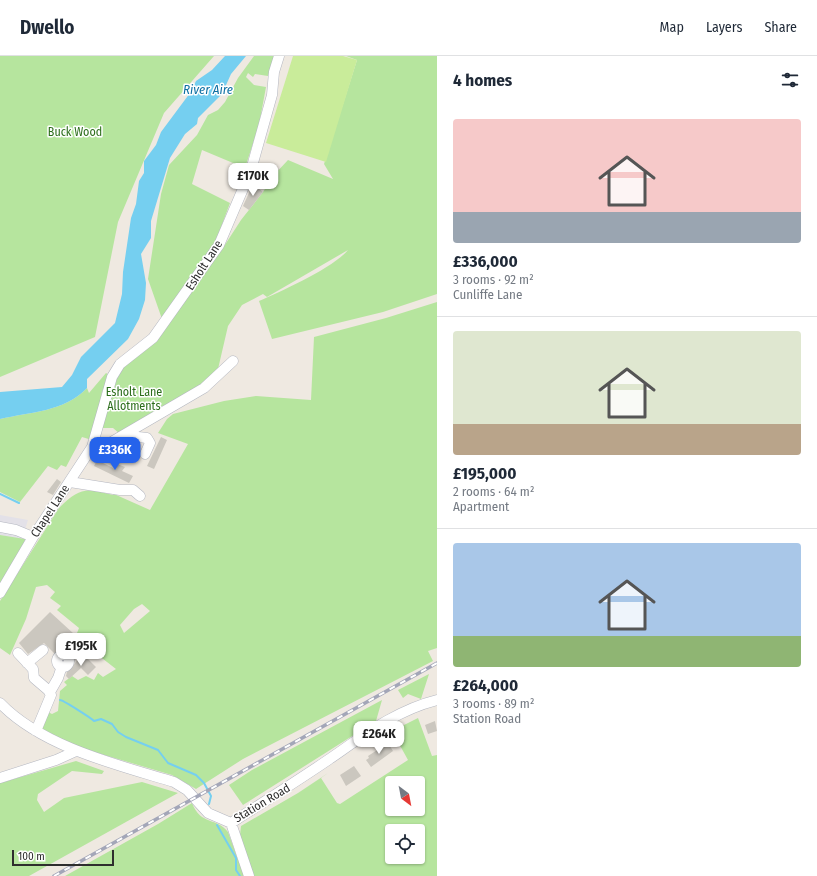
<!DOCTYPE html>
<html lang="en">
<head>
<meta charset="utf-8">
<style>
	body { margin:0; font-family:"Fira Sans Condensed",sans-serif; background:#f2f2f3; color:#1f2937; height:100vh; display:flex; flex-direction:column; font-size:15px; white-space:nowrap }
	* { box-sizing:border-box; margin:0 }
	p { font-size:13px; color:#747a83 }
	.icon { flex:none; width:22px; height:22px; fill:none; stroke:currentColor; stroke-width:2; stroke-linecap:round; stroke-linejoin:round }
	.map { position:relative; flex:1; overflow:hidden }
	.side { display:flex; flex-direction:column; background:#fff; width:380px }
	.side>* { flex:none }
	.needle { width:26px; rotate:148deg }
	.fabs { position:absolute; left:385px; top:720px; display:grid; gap:8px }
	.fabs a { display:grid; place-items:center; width:40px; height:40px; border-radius:4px; background:#fff; box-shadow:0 1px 3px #0004; font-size:20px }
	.scale { position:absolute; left:12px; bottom:10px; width:102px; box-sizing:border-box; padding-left:4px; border:2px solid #2e2e2e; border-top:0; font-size:11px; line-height:14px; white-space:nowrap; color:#2e2e2e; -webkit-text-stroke:3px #fff; paint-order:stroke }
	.price { position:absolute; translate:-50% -34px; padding:0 9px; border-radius:8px; background:#fff; color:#222; font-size:13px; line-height:26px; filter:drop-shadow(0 1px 2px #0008) }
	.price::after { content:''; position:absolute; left:50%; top:24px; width:12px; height:9px; margin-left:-6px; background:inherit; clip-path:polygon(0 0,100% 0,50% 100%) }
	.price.active { background:#2563eb; color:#fff }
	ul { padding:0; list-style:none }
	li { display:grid; align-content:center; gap:8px; height:212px; padding:0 16px }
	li+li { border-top:1px solid #e0e1e3 }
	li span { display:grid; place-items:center; height:124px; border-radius:4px; color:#555 }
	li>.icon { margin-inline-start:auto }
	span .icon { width:72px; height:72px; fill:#fffc; stroke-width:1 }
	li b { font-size:17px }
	h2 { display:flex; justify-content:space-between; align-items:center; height:48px; padding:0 16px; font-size:17px }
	header { display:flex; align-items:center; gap:24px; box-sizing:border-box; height:56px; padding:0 20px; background:#fff; border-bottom:1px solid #e0e1e3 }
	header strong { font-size:19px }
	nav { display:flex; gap:22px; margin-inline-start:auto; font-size:14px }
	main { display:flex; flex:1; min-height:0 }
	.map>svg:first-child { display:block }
	.industrial { fill:#e3e1e8 }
	.green { fill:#b6e59e; fill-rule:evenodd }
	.pitch { fill:#c9ec9a }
	.water { fill:#75cff0 }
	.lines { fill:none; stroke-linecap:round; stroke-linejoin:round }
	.stream { stroke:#75cff0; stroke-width:2 }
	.building { fill:#cbc7bf }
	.minor-casing { stroke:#b4b7c1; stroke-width:11 }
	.minor { stroke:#fff; stroke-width:10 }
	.rail-casing { stroke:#a3a6b8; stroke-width:3.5 }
	.rail { stroke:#fff; stroke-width:2; stroke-dasharray:6; stroke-linecap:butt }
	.labels { text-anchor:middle; stroke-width:3; stroke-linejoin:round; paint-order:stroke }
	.park-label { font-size:12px; fill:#2c6e1b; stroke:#fff }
	.street-label { font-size:12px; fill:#2e2e2e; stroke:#fff }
	.water-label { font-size:13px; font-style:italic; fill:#0d6fa3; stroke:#fff }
</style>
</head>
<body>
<header>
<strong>Dwello</strong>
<nav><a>Map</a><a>Layers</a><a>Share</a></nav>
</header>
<main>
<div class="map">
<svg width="437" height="820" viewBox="0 0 437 820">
	<rect width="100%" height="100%" fill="#efe9e1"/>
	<path class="industrial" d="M0,459L28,464L22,483L0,479Z"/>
	<path class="green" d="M0,0H214L164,57L118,166L95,281L0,321Z
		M254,0H275L268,20L255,18L253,21L248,17L246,21L254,29L266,31L259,69L245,112L202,94L192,128L230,147L217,182L206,201L162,263L148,223L161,138L169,109L197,79L208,59L218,54L225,46L238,22Z
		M346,0H437V238L383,256L272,283L259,245C282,235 333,212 348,194L267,241L263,238L242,249L228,270L218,313L208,325L120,378L113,372H102L115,326L125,309L159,282L217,199L219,198L241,164L263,136L274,119L288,104L333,123L324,108L357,4Z
		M437,246V592L428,595L433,605L243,703L196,733L172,719L84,693L40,674L48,656L52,658L58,655L60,635L67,629L64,626L72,620L78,624L86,620L94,624L98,617L103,621L116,613L98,599L99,597L77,577L79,572L57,554L61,550L50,542L55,536L47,529L36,531L26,563L10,599L0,592V545L59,452C80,431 86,432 113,439L114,438L150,454L188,388L158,377L167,363L173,358L224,345L256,340L311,344L314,281L386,262ZM142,548L150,555L124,577L120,569L134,553Z
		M106,317L109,319L102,336L92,384L82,381L66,411L61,409L57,414L48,410L20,446L0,436V363C30,356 64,356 87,332L89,337Z
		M0,479L25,483L24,489L0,529Z
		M429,618L421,643L408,638L403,642L398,634Z
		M382,644L376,665L243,749L229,729L252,714Z
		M418,662L432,700L437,699V820H254L240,779L241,770L298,737L328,717L321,722L337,747L340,748L408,704L392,675ZM392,727H418V753H392ZM392,775H418V801H392Z
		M76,705L104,715L102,718L72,715L38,738L37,744L44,756L64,742L142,726L178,737L29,820H0V727Z
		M192,747C201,770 217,761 228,776L244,820H65L158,768Z"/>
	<path class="pitch" d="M293,0H343L357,4L326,106L266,87Z"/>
	<path class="water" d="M225,0H246L231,18L222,38L198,62L197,68L185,78L170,102L151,165V182L141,198L146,227L145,244L139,263L128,283L87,323V332C64,356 30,356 0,363V336L62,331L72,319L81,301L115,267L122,238L123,216L131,162L136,148L139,125L144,117V105L156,89L161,76L190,37L196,25L212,14Z"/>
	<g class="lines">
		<path class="stream" d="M0,438L19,447
			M60,644C63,644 91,662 94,665L101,663L112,668L118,676L126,681L158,694L168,707L196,719L204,727L211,740L209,748
			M217,769L236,802V814L240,820"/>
	</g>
	<path class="building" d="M253,128L263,136L249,154L243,150Z
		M161,381L167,384L154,413L147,410Z
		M97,404L115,413L117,408L125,411L122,415L133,420L129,427L94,410Z
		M57,423L61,426L53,439L47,436Z
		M50,556L74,578L56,599L44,587L28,598L19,587Z
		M83,598L96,611L88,619L81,612L69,623L66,620L67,616Z
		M435,665L437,675L428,678L425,669Z
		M388,687L393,695L371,711L366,704L369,702L368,700Z
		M354,710L361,720L346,730L340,719Z"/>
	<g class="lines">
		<g class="minor-casing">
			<path id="minor" d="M118,384L138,381L147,382L150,387L145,398
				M92,391L108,388L204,332L233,305
				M70,426L120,434H133L140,440
				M0,471L16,474L33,481
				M0,537L33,481L92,391L112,321L120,308L153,282L219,189L251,114L272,39L274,16L279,0
				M18,597L33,613L34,622L48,634L51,639L36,675
				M57 605a6 6 0 1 1 12 0a6 6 0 1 1-12 0Z
				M27,607L43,594
				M50,636L58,622L62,610
				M0,647C42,691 118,709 174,726L187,734L208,757L231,767C264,746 297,725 328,704C363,680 396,654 437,644
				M0,722L56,704L76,695
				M231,767L249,820"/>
		</g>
		<use href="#minor" class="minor"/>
		<g class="rail-casing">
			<path id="rail" d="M54,820L437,607"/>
		</g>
		<use href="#rail" class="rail"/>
	</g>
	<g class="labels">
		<g class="park-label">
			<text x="75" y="80">Buck Wood</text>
			<text x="134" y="340">Esholt Lane<tspan x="134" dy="14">Allotments</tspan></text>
		</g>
		<g class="street-label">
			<text transform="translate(204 209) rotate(-57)" y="4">Esholt Lane</text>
			<text transform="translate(50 455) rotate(-57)" y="4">Chapel Lane</text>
			<text transform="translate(262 747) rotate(-31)" y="4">Station Road</text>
		</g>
		<g class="water-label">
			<text x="208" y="38">River Aire</text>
		</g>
	</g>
</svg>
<div class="fabs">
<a><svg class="needle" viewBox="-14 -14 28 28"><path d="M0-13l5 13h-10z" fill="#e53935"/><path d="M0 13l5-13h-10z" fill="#747a83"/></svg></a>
<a><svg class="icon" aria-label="locate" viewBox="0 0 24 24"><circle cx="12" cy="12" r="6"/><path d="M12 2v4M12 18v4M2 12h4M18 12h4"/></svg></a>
</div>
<div class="scale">100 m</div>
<b class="price" style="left:253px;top:141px">£170K</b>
<b class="price active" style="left:115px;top:415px">£336K</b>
<b class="price" style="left:81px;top:611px">£195K</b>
<b class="price" style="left:379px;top:699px">£264K</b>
</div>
<section class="side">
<h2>4 homes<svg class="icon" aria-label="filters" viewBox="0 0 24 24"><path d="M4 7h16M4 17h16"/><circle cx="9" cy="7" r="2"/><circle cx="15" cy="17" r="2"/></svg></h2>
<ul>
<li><span style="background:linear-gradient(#f6c9c9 75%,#9aa5b1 0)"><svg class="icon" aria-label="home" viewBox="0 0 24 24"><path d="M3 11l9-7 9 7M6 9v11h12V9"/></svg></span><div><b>£336,000</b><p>3 rooms · 92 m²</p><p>Cunliffe Lane</p></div></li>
<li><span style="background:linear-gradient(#dfe7d0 75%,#b9a48a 0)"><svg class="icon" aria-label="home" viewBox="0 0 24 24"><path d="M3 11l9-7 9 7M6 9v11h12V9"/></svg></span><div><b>£195,000</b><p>2 rooms · 64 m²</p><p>Apartment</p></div></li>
<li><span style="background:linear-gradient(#a9c7e8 75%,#8fb573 0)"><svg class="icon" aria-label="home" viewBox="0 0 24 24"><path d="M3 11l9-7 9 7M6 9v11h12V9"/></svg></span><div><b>£264,000</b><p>3 rooms · 89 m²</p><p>Station Road</p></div></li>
</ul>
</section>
</main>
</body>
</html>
